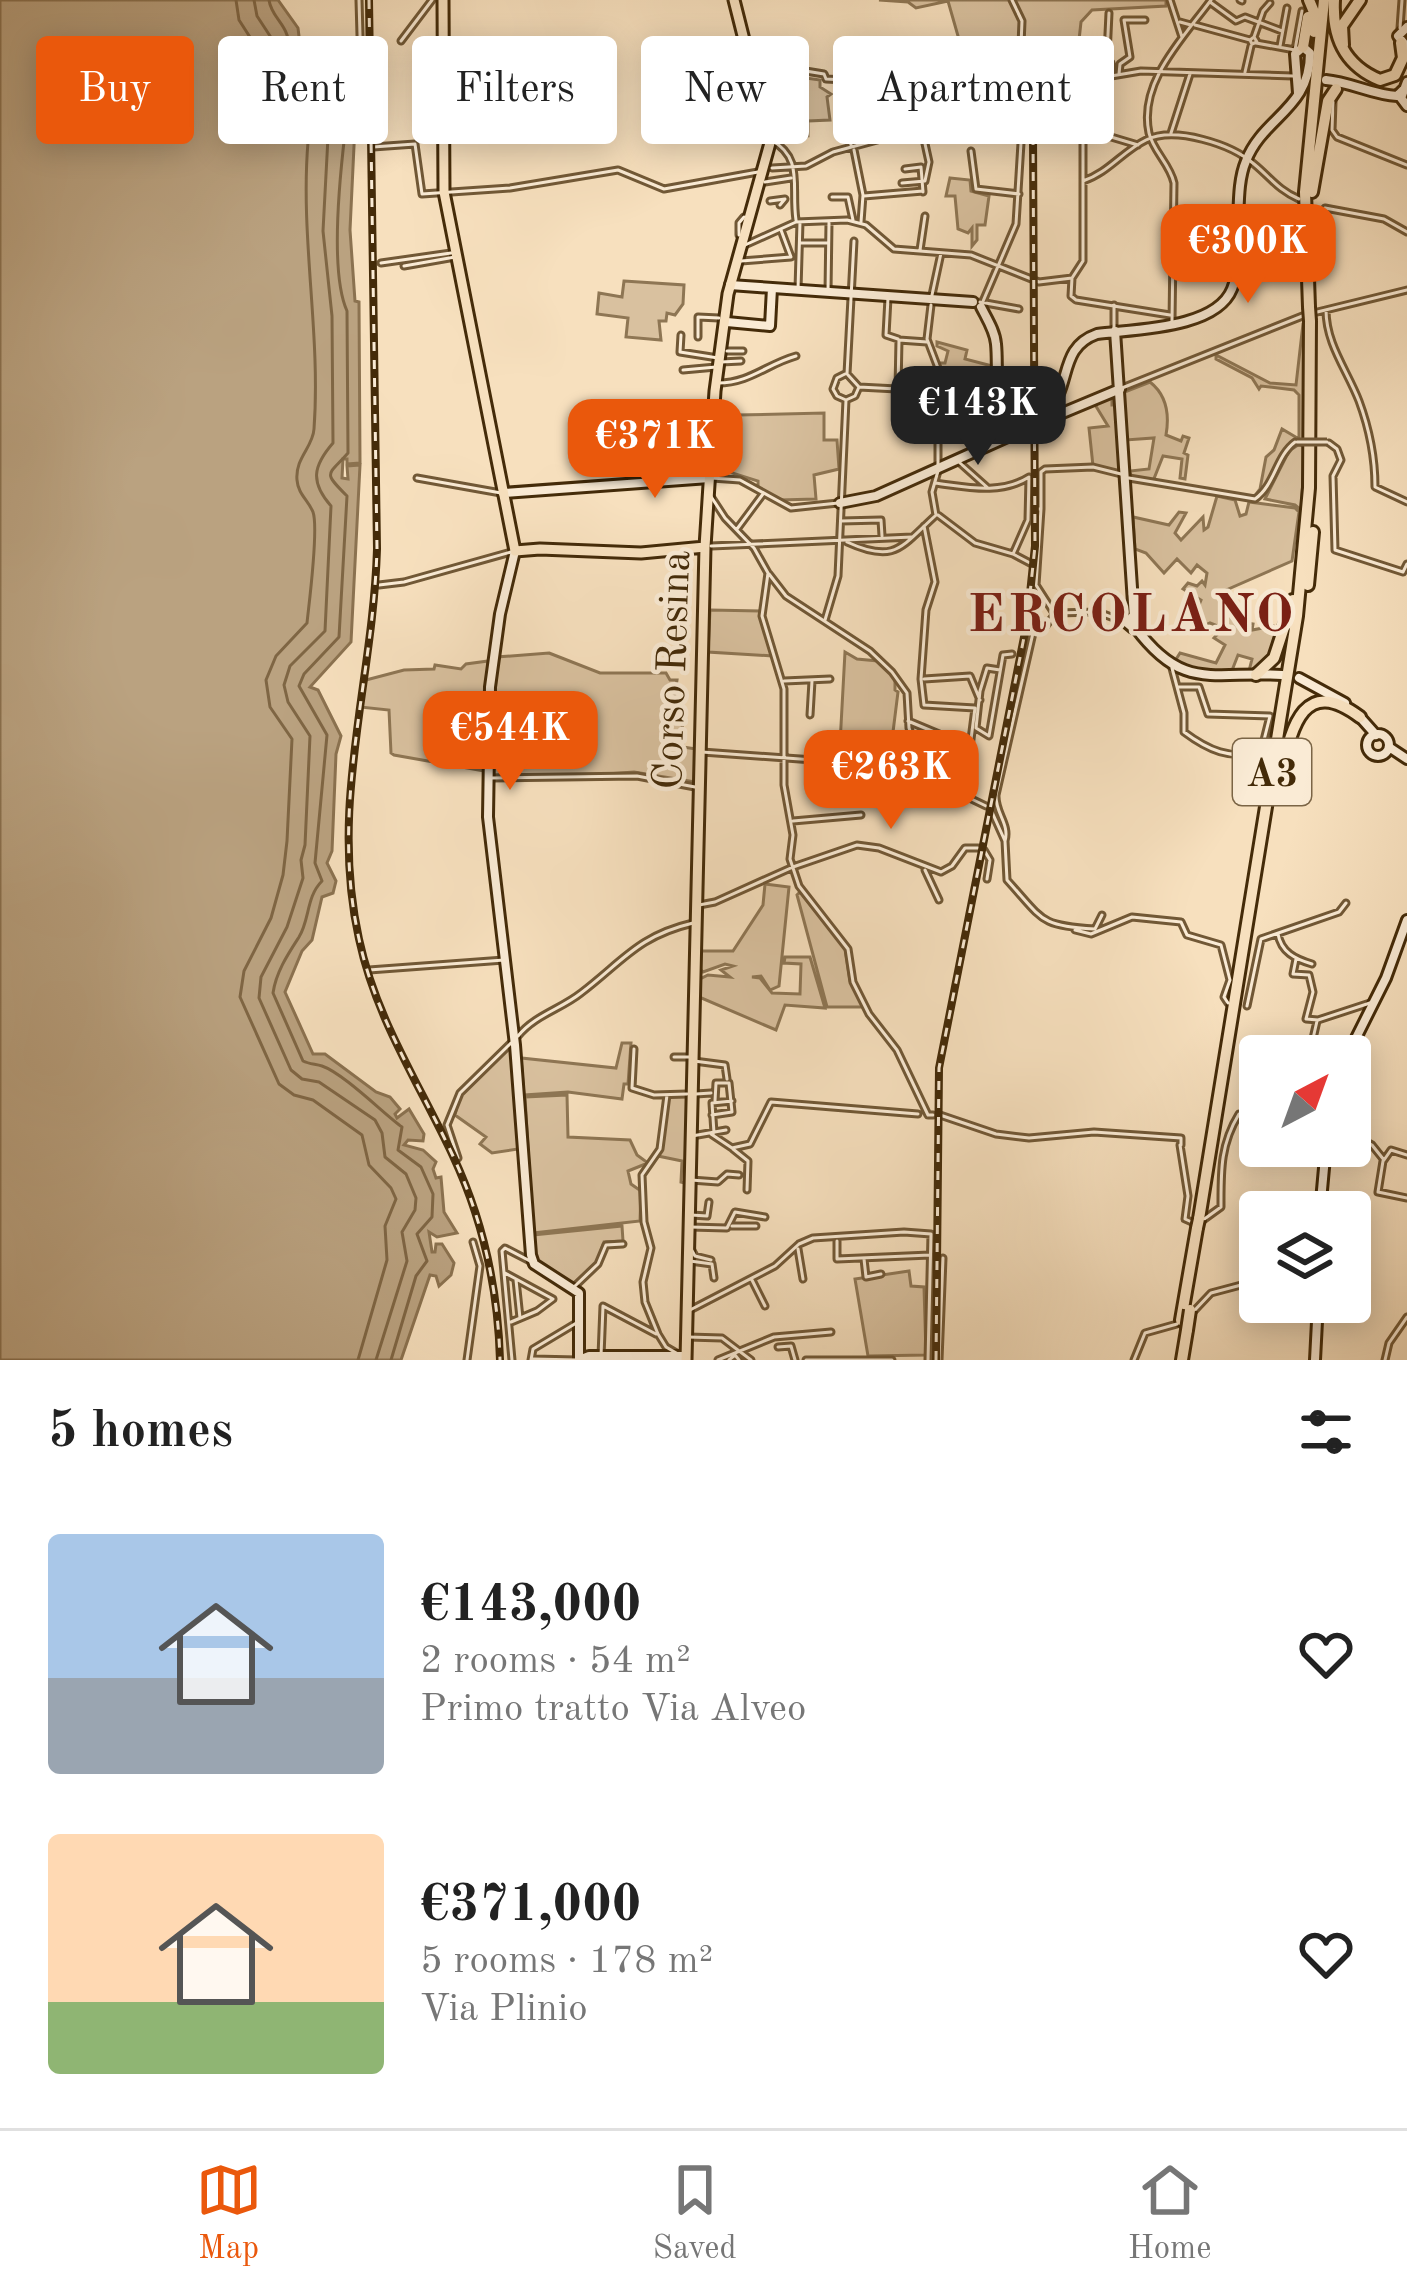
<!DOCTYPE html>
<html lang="en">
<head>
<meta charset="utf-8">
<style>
	body { margin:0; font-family:"Old Standard TT",serif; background:#f6f6f6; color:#222; height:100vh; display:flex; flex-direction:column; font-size:45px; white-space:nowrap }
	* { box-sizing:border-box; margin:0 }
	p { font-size:39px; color:#767676 }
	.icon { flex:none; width:66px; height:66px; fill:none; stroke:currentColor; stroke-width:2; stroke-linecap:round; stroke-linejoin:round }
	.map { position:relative; height:1360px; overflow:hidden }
	.drawer { display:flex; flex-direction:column; background:#fff; flex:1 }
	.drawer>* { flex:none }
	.guide { position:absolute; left:36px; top:36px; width:1335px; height:108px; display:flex; gap:24px }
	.needle { width:78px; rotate:41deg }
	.buttons { position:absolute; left:1239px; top:1035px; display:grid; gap:24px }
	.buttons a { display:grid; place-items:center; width:132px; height:132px; border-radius:12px; background:#fff; box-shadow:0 6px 30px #0003; font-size:60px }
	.price { position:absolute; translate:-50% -102px; padding:0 27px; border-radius:24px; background:#ea580c; color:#fff; font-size:39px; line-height:78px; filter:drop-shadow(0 3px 6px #0008) }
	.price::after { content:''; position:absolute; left:50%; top:72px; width:36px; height:27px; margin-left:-18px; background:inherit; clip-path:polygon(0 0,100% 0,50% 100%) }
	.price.on { background:#222; color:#fff }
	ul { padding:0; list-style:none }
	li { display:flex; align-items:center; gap:36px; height:300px; padding:0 48px }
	li span { display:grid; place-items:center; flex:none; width:336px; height:240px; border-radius:12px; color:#555 }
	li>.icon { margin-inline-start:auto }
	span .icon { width:144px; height:144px; fill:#fffc; stroke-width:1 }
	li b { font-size:51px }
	h2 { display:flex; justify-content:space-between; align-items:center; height:144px; padding:0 48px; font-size:51px }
	.tag { padding:0 42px; border-radius:12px; background:#fff; box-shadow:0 6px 30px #0003; font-size:42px; line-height:108px }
	.tag.on { background:#ea580c; color:#fff }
	.dock { display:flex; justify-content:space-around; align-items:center; height:168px; border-top:3px solid #e0e0e0; background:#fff; font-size:33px; color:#767676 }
	.dock a { display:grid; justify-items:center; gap:6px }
	.dock .on { color:#ea580c }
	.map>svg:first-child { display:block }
	.green { fill:#d9c19f; stroke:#8e7654; stroke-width:3 }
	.water { fill:#baa280; stroke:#8b7250; stroke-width:3 }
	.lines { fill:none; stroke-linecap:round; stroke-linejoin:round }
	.shore { stroke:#7f6644; stroke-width:3 }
	.street-casing { stroke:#715836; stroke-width:9 }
	.secondary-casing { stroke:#442b09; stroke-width:14 }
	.primary-casing { stroke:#442b09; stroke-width:15 }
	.highway-casing { stroke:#442b09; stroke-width:16 }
	.street { stroke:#faebd5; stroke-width:3 }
	.secondary { stroke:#faebd5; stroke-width:8 }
	.primary { stroke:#f7e0be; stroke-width:9 }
	.highway { stroke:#f7e0be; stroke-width:10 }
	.rail-casing { stroke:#442b09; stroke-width:8 }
	.rail { stroke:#faebd5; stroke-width:3; stroke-dasharray:9; stroke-linecap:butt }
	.street-bridge-casing { stroke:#715836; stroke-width:9; stroke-linecap:butt }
	.secondary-bridge-casing { stroke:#442b09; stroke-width:14; stroke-linecap:butt }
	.highway-bridge-casing { stroke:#442b09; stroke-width:16; stroke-linecap:butt }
	.street-bridge { stroke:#faebd5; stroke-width:3 }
	.secondary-bridge { stroke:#faebd5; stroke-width:8 }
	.highway-bridge { stroke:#f7e0be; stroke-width:10 }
	.labels { text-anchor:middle; stroke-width:9; stroke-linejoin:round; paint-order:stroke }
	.shield { fill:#faebd5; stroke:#7b6546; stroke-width:3 }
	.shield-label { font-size:39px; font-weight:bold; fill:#442b09 }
	.street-label { font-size:42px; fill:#442b09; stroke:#faebd5 }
	.district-label { font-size:54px; font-weight:bold; letter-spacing:3px; fill:#7a1f14; stroke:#faebd5 }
</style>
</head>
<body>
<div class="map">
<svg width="1407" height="1360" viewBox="0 0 1407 1360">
	<rect width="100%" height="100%" fill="#f7e0be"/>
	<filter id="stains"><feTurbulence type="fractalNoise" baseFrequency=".00167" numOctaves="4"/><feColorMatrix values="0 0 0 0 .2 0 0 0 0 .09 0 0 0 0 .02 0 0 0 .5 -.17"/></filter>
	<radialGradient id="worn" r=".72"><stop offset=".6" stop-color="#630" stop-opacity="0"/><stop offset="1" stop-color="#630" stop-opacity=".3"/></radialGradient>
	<path class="green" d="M879,0H1166V6L1092,10L1081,22L1077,58L1057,55L1054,66L1041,65V52L1027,56L1023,49L998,45L996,54L964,57L948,1L916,8L908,2Z
		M799,77L820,80V87L831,94L827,97L830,120L808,121V136L792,138L786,120L789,114L788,91L792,90L791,78Z
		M950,178L970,180L971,191L989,196L985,225H977V240L972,246V228L968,233L958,229L955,196H946Z
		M624,281L684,285L683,304L675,315L667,313L666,321H659L661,340L626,337L628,318L597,314L599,293L622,297Z
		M1307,322L1305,440L1287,447L1266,488L1254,497L1260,489L1266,457L1274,450L1282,429L1299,439V395L1294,390L1261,386L1259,389L1252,378L1216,359V355L1270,383L1296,385L1303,324Z
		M937,342L967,350L965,359L992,366L993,383L957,385L955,398L939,399V363H945L948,351L937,346Z
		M1150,382C1169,397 1169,418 1166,435L1181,441L1183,436L1189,438L1184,453L1188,455L1185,479L1180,478L1182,459L1163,456L1153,481L1131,478L1130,471L1149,469L1154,438L1126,440L1122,393Z
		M1112,396V405H1118L1122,472L1093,466L1089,428L1108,426L1094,403Z
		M824,413V440H837L839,469L814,475L816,499L779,500L758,487V481L729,472L730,432L736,431L737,415Z
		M1298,445L1305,446L1301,510L1295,505L1265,499L1289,451Z
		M1217,496L1235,500L1240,516L1246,514L1249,502L1295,508L1299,512L1292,561L1224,591L1222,606L1234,621L1253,624L1252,630L1273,626L1274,631H1281L1270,659L1249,671L1252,659L1238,655L1231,673H1208L1173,664L1180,653L1216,663L1225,645L1214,638L1223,628L1210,623L1195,630L1190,627L1201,600L1183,589L1188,583L1197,586L1202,581L1205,585L1207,573L1197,565L1191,573L1177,559L1164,573L1146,553L1135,549L1133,517L1169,525L1179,512L1186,513L1175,533L1181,540L1203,517L1204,530L1208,527Z
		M710,610L760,611L774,656L708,652Z
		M845,652L857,659L878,661L895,678V690L898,692L891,748L857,749L840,744Z
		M549,653L600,673H666L670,680H677L674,700L680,705L676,712L682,718L683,747L696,749L695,782L634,772L566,777L491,775L497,657Z
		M488,661L484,771L394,755L391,753L389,710L360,707L366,680L404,670L434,669L435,665L461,669L466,664Z
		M765,884L789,887L779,986L770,990L761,976L752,977L760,978L772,993L800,994L801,964L784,963L785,957H810L825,1008L785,1005L776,1030L699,997L698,980L708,975L730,977L721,970L733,966L725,964L703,972L699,968L700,951H733L763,905Z
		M800,892L845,948L850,981L863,1007H827L797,895Z
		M514,1040L518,1149L492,1153L480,1144L486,1137L455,1115L460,1093Z
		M622,1043H631L628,1084H624L622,1099L568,1092L524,1095L521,1058L616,1068Z
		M567,1095L568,1137L630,1140L637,1155L648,1163L628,1171L631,1184L641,1191L640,1221L533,1233L525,1097Z
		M669,1096H689L685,1183L681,1182L682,1161L658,1156Z
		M622,1226L623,1241L604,1242L597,1262L573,1284L535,1260L533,1235Z
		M909,1271L911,1286L924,1287L926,1355L868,1356L855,1279Z"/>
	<path class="water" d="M0,0H278L298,28L303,69L314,93L321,90L312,70L316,60H321L339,85L341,111L355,125L350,230L355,301L359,302L360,463L347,464V459H343L342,478L348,479L347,466L360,465L351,642L310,687L318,690L341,736L336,754L332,851L327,863L336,881L333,893L322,897L312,940L302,951L285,992L313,1054H325L376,1092L390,1097L400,1109L395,1114L397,1118L409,1109L424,1134L423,1141L408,1140L404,1145L423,1150L436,1162L433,1169L436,1178L441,1177L444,1212L457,1233L437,1237L429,1232L432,1252H435L436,1244H442L454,1263L451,1275L439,1286L436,1276L430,1275L401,1360H0Z"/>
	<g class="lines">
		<path class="shore" d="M236,0L239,20L255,45L259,80L273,111L284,126L308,142C300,238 321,333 314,429C313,447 295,458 297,480C298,494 308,500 313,512C319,529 309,603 307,623L276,656L266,680L270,707L292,739L287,841L283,875L271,918L244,971L240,997L279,1084L294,1095L313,1100L362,1135L369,1165L391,1188L396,1199L385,1226L387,1260L358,1360
			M254,0L257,16L272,39L277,75L289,103L298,114L316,121L328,137L323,231L332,316L333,443C313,466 310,482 331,506L325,631L290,666L284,685L288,702L310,736L305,845L301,860L303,878L287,927L261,977L259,998L291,1070L302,1079L319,1082L375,1120L382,1133L385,1157L406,1174L416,1198L415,1210L402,1232L407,1261L376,1360
			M269,0C271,15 283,22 287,35C296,64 288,102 326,106L345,133C340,175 330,273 347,311L348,453C328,476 322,471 347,496L339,637L304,674L299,686L327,735L315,863L322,881C306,897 310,919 299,937C288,954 276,972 273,993L303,1061C309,1064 315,1064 322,1066C343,1073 384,1114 402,1127L398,1150L421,1167L433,1194L432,1217L417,1234L427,1261L416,1276L391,1360"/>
		<g class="street-casing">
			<path id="street" d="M359,0L361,70
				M1012,0L1022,21L1021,45
				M1170,0L1182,37
				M1240,0L1242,1
				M1210,2L1236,21L1245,17L1282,31
				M1180,22L1191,25
				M1195,25L1250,40
				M1400,28L1402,0
				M1254,37L1250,40L1252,44L1257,42L1254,37L1263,11L1270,3
				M401,41L432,0
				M1256,43L1295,50L1302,11
				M1280,46L1287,8
				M1003,57L1005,137
				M1014,59L1017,84
				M840,63L851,145
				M1111,63L1112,75
				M1245,72L1251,46
				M722,74L729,107
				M1119,74L1120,64L1130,57L1124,20H1145
				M764,75L779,72L781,67L824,74L826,79L903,83L905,69L916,70
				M1106,76L1109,13
				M656,82H681L748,68
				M1333,102L1332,130L1337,137L1407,165
				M999,103L1000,127
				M987,105L995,131
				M905,131L918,71L954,56L1025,58L1031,96
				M1171,133L1190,74
				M1014,135V101
				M771,140C804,158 791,186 796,220
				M373,147L415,144L422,194L510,188L618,170L664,189L758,172
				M854,150L863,195L861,222
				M971,151L976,189L1019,194
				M772,168L806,166L833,152L944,122L988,102L1030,98L1044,117L1138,145
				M905,169L921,167L923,192
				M1083,181C1108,173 1123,151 1146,140C1175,126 1231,144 1254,164C1270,177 1278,190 1299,199
				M765,182L791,178
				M902,183L925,181L929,162L922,130
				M864,196L923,191
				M832,197H848L853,220
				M770,201L785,199L780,205
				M1325,208L1384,219L1407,232
				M739,235V223L744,217
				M801,243H827
				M745,245L796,222L847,220L866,225L894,249L971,255L1039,282L1072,278L1083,261V140L1073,126
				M920,250L925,216
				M741,261L791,257L781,230
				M381,263L451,253
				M404,266L455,257
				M1072,278L1071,296L1076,300L1170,315
				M798,289L800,222
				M828,291L829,223
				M932,295L941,253
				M888,298L886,335L898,339
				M980,302L1019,309
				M931,305L927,339L938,368V471L932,492L936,515
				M1114,305V330
				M981,306L1016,224L1021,143L1034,89L1141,71L1293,76
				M1326,310C1326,344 1347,370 1359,401C1369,428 1375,459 1375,487L1407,502
				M1172,321L1174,183C1170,164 1153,151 1149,133C1138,82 1184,37 1211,0
				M681,335L680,352L718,358
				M698,337V317L719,318
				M727,351H743
				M721,362L741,361
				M683,370L716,367
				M845,374L837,378L833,389L837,396L846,400
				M847,374L854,241
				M718,383C750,383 767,364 796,356
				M859,387L935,391
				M1122,388L1305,315L1407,290
				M898,389L899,340L927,342
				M846,400L855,396L859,387L848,375
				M939,418L1006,408
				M1329,443L1337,449L1341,460L1333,476L1335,550L1403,572L1407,564
				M960,463L988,488
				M417,478L501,493
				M712,478L740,480L791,508L838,503
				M1129,478L1255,499C1275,485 1276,456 1295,442
				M935,483C967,487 1001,495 1029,477
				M710,495L725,518L754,548L768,573L762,616L784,689V785L793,835L790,859L799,886L848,949L853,982L869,1014L897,1050L928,1115H933
				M1037,509H1041V472L1045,469L1093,467L1121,474
				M1041,509L1036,585L1054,613
				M938,515L975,543L1013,554L1030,563
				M841,521L881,520L882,536
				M737,529L763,494
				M847,542C895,564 901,547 935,516
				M711,546L912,537
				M1013,554L1028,520L1029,478
				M769,574L786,596L870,651L892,672L907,693L909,728L914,742L929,752L957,792L986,806
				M379,585L404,582L511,552
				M1056,613L1098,612L1127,623
				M825,620L838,576L846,400
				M1172,668L1184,713V732C1208,750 1230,760 1261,752L1270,716L1208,714L1199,687H1177
				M1000,670L987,668L980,691L976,728L989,736L1003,655L1012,654
				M924,679L970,676L980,700
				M784,681L830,679
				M810,715L812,681
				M908,721L970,747L975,708L924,705L921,679L926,610L935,582L924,526
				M702,752L911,767L947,781
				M490,778L637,776L695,787
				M992,812L1005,841L1007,880C1045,922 1039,925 1095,929L1102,915
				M793,821L861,815
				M1005,841C1010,824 995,813 996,795L1033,633L1039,626L1045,627L1055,614
				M984,850L990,860L987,879
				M925,870L939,900
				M699,905L715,902L793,867L857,845L879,848L941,872L952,866L965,848H978
				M1075,930L1091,934L1132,917L1181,922L1187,935L1221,945L1230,980L1224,997L1228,1003
				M1278,934C1281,952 1295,959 1312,964
				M1296,959L1293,974L1309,975L1313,992L1306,1019L1318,1020L1373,1002
				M369,970L504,960
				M1247,1006L1261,939L1339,912L1346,903
				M518,1036C535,1015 561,1009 581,993C623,961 638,936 693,923
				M634,1049L632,1088L654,1095L687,1094
				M1309,1056L1317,1021
				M674,1057H691
				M694,1061L725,1065L727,1079
				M696,1094L711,1093
				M667,1095L660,1149L642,1175L644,1222L651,1248L643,1282L645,1302L658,1334L666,1347L678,1354
				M712,1115L732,1112L729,1083H716L715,1101
				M940,1115L996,1134L1029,1138L1094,1132L1181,1138V1145
				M714,1133L712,1103L732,1101
				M1350,1133L1372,1145L1384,1160L1391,1150L1407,1155
				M711,1134L732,1148L750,1144L771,1102L918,1114
				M692,1136L726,1130
				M1180,1145L1188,1196L1185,1219L1194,1223
				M733,1149L748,1161L747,1190
				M458,1158L447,1125L460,1093L511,1043
				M1383,1161L1378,1192L1407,1198
				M691,1180L718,1182L727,1174L739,1175
				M691,1215L707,1216L709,1202
				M1203,1220L1221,1207C1221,1172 1220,1145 1239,1114L1260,1116
				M732,1226H756
				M690,1227L727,1228L735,1212L765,1217
				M837,1241V1259L930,1255
				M690,1247L695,1256L711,1260
				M798,1249L803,1279
				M864,1259L866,1277L881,1274
				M690,1261L712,1264L714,1278
				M505,1273L553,1299L537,1311L511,1322
				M516,1280L520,1318
				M752,1280L765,1306
				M575,1286L598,1264L606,1245L623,1244
				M690,1310L775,1266L799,1244L813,1238L904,1232L931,1234L928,1360
				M1194,1311L1211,1293L1260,1280
				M688,1337L722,1338L751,1360
				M778,1347L791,1346L795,1360
				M601,1356L603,1306L656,1334
				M533,1359L577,1360
				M467,1360L480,1266L473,1242
				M512,1360L502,1251L505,1248L530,1261
				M531,1360L533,1349L578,1322
				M718,1360L774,1337L831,1332
				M729,1360L735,1355L739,1360
				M806,1360H892
				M939,1360L943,1258
				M1134,1360L1145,1333L1177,1324
				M1385,1360L1389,1343L1407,1317"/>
		</g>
		<g class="secondary-casing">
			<path id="secondary" d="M1407,27L1398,36L1407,47
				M1326,80C1350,82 1373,95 1397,96L1403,90
				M1407,106L1401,98L1407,82
				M730,285L973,302
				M981,307C987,319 995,331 996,344C999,373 990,399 1020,416
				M727,322L770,326L772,288
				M1115,331L1134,618
				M1046,412C1073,388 1057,348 1097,334C1135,329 1216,329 1232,289C1240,270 1237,245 1238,225C1239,204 1238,180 1246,161C1263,117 1310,109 1310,53L1303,47L1295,54L1298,93
				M1036,424L1120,389
				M503,493L709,478
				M840,503L876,496L1032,426
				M515,551L500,614L490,687L488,817L515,1045L531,1255L534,1264L579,1293V1360L589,1356H686
				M1132,617L1137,622L1133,628L1127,623Z
				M1135,627C1183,692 1212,671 1282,675
				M1299,678L1345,703
				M1360,717L1376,735
				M1367 745a11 11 0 1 1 22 0a11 11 0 1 1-22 0Z
				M1389,747L1407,759
				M1347,1056L1386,978L1407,920
				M1320,1212L1326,1146
				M1315,1360L1318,1302"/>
		</g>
		<g class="primary-casing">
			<path id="primary" d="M443,0L444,192L515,551L540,549L641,553L705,547
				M686,1360L705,547L715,391L728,294L770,143L734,0"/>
		</g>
		<g class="highway-casing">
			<path id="highway" d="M1309,0L1314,12V32
				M1334,0C1332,37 1344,65 1380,80L1395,75L1403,58L1401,43
				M1343,45L1342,26L1360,0
				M1303,47L1308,17
				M1312,192L1328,101L1336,89
				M1309,307L1305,192L1324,0
				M1308,585L1313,532
				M1256,675L1274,658L1293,600
				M1275,796C1289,753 1292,666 1360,717
				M1199,1219L1297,616L1309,488L1310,321
				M1181,1320L1197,1228
				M1182,1360L1187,1330"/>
		</g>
		<use href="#street" class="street"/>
		<use href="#secondary" class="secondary"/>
		<use href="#primary" class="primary"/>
		<use href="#highway" class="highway"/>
		<g class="rail-casing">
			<path id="rail" d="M369,0L377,549C373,683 329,804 359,939C376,1019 419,1083 453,1156C483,1220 498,1290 500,1360
				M936,1360L939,1068L1027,622L1035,546L1033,134"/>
		</g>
		<use href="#rail" class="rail"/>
		<g class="street-bridge-casing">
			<path id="street-bridge" d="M1297,442H1327"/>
		</g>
		<g class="secondary-bridge-casing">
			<path id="secondary-bridge" d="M1020,416L1046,412"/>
		</g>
		<g class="highway-bridge-casing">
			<path id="highway-bridge" d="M1309,307L1310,321
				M1197,1228L1199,1219
				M1187,1330L1190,1310"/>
		</g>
		<use href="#street-bridge" class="street-bridge"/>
		<use href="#secondary-bridge" class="secondary-bridge"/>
		<use href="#highway-bridge" class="highway-bridge"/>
	</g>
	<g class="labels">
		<rect class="shield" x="1233" y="739" width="78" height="66" rx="9"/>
		<g class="shield-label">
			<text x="1272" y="786">A3</text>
		</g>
		<g class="street-label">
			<text transform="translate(670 670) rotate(-88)" y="15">Corso Resina</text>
		</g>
		<g class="district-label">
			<text x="1132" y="631">ERCOLANO</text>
		</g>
	</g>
	<rect width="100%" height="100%" filter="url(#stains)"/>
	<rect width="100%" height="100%" fill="url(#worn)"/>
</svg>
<div class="buttons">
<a><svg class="needle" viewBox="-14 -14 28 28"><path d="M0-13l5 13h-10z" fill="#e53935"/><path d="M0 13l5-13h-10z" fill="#767676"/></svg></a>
<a><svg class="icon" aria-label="layers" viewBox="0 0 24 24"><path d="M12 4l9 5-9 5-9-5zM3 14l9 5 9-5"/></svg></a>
</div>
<b class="price" style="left:1248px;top:306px">€300K</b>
<b class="price on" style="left:978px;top:468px">€143K</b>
<b class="price" style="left:655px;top:501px">€371K</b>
<b class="price" style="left:510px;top:793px">€544K</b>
<b class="price" style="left:891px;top:832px">€263K</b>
<div class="guide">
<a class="tag on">Buy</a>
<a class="tag">Rent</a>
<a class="tag">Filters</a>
<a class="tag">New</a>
<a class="tag">Apartment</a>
</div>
</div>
<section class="drawer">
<h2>5 homes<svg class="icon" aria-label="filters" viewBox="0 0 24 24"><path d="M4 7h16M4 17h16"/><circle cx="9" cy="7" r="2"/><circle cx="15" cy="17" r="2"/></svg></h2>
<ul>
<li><span style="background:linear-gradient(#a9c7e8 60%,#9aa5b1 0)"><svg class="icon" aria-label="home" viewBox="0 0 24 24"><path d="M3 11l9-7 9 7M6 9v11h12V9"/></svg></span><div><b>€143,000</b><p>2 rooms · 54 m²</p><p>Primo tratto Via Alveo</p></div><svg class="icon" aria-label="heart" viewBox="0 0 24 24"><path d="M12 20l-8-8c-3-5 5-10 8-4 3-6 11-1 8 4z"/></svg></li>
<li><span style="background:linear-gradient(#ffd9b3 70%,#8fb573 0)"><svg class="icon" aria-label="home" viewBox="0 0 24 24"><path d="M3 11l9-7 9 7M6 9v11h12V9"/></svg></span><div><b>€371,000</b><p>5 rooms · 178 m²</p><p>Via Plinio</p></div><svg class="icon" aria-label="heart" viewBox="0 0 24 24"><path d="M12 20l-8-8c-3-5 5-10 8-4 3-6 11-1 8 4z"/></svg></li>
</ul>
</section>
<nav class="dock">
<a class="on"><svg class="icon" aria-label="map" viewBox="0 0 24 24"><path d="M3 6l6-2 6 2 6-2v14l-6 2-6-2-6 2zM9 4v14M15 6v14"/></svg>Map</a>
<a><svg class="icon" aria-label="saved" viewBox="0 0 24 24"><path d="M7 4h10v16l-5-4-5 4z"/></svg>Saved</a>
<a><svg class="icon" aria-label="home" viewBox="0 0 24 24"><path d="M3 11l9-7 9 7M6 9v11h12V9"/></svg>Home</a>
</nav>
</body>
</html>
